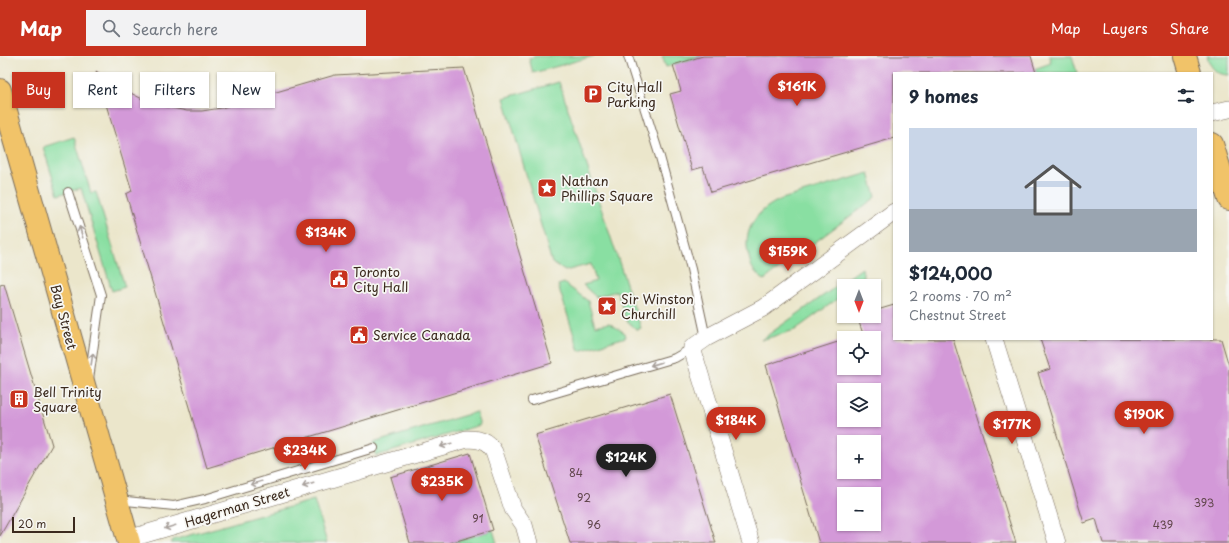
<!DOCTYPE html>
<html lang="en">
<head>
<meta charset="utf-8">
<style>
	body { margin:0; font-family:"Playpen Sans",sans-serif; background:#f2f2f3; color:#1f2937; height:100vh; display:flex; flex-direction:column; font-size:15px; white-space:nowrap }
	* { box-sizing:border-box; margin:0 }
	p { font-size:13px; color:#747a83 }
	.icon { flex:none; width:22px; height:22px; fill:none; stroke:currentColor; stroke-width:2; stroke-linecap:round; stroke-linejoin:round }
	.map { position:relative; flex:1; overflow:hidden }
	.sheet { position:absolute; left:893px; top:16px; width:320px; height:268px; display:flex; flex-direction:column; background:#fff; border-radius:0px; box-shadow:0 1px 3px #0004 }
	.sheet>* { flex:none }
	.hud { position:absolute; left:12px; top:16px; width:380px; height:36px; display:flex; gap:8px }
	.needle { width:26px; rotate:180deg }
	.fabs { position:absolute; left:837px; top:223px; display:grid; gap:8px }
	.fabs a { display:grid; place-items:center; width:44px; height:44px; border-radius:0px; background:#fff; box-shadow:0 1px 3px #0004; font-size:20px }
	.scale { position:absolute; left:12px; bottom:10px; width:63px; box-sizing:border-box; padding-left:4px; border:2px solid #3b2a1e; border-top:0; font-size:11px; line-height:14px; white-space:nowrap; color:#3b2a1e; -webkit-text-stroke:3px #f6f6f2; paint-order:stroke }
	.price { position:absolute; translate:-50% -34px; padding:0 9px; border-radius:14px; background:#c8321e; color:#fff; font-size:13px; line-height:26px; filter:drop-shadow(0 1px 2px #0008) }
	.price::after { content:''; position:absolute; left:50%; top:24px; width:12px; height:9px; margin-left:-6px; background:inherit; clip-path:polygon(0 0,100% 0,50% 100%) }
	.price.current { background:#222; color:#fff }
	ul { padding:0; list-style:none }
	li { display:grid; align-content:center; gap:8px; height:212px; padding:0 16px }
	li+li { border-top:1px solid #e0e1e3 }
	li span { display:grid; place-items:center; height:124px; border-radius:0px; color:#555 }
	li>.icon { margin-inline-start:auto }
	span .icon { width:72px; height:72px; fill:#fffc; stroke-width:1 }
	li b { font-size:17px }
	h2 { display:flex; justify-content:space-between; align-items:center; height:48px; padding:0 16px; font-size:17px }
	.tag { padding:0 14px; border-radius:0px; background:#fff; box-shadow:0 1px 3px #0004; font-size:14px; line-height:36px }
	.tag.current { background:#c8321e; color:#fff }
	header { display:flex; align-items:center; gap:24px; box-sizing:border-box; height:56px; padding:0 20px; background:#c8321e; color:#fff }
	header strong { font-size:19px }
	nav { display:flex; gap:22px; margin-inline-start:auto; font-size:14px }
	.search { width:280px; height:36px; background:#f2f2f3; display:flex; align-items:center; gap:10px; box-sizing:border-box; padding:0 14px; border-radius:0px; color:#747a83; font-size:15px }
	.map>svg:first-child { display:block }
	.green { fill:#89dfa2; stroke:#628460 }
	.building { fill:#d399d8; fill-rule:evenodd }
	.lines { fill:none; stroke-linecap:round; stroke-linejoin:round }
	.lane-casing { stroke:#796c5b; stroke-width:10 }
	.street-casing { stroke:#796c5b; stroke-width:18 }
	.primary-casing { stroke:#796c5b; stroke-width:24 }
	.lane { stroke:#fff; stroke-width:8 }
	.street { stroke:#fff; stroke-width:17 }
	.primary { stroke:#f1c369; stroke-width:22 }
	.oneway { stroke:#a79f9a }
	.labels { text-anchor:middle; stroke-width:3.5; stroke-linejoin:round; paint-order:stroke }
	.number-label { font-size:11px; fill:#61464c }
	.poi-label { font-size:13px; fill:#3b2a1e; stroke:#f6f6f2; text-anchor:start }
	.street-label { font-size:13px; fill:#3b2a1e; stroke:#f6f6f2 }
</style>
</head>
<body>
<header>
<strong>Map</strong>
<div class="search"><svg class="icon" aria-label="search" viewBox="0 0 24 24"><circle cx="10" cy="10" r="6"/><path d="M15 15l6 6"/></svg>Search here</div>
<nav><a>Map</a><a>Layers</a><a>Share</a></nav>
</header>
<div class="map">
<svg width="1229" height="487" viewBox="0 0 1229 487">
	<rect width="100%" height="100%" fill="#f6f6f2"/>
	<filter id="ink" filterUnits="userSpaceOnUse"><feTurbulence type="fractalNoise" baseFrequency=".025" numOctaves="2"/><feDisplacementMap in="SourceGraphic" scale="8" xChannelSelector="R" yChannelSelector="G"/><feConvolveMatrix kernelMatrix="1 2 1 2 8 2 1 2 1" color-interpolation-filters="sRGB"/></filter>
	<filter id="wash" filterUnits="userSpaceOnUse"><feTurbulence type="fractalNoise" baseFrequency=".012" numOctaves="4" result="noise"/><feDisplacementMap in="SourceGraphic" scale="16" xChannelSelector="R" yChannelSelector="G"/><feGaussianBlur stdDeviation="0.9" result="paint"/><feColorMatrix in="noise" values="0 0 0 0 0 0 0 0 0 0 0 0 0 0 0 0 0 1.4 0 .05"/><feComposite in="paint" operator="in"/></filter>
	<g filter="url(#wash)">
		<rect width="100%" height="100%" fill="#ebe6cb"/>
		<path class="green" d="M537,0H594L533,17L529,2Z
			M662,0H703L666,11Z
			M1049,0H1072L1077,17H1036L1034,13L1051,7Z
			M1207,0H1229V19C1216,19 1210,11 1207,0Z
			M559,26L641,272L637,274L623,261L625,260L617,235L596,241L583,229L596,225L591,208L565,215L552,207L504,42Z
			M74,81L91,137L96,136L125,231L112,235L81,132L58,139L43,91Z
			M869,117L876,141L764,224C760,221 756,217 753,213C751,210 750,205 749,201C741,175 757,153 782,143Z
			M862,212L864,223L855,230H844V238L795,274L761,284Z
			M564,227L588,245L595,270L609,267L625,277L626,281L579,295L558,229Z
			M476,356L480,369L376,400L373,387Z
			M314,444L327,487H171L173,484Z
			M493,474L497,487H450Z"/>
		<g id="blocks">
			<path class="building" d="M703,0H1031L1036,17H894V82L711,136L703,111L692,114L670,38L681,35L673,9Z
				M464,12L552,307L207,412L126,138L132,135L96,15L121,32L152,48L187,55H202L221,52L335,19Z
				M4,228L52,389L0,480V229Z
				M894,249V283H953L1016,487H819L766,309L844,284V312H874V282H851L863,278L857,260H874V255ZM844,334H874V364H844ZM844,386H874V416H844ZM844,438H874V468H844Z
				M1040,283H1221L1229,310V487H1103L1096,463L1084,467L1038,317L1050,313Z
				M670,338L716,487H570L535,379Z
				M470,397L493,474L450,487H410L390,421Z"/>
		</g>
	</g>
	<g filter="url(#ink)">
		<use href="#blocks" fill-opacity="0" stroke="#796c5b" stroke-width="1"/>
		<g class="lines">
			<g class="lane-casing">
				<path id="lane" d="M628,0L660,101L691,213L706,282
					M68,136L101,239L89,323
					M532,344L675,302L692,292
					M117,444L174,450L205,443L374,392"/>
			</g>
			<g class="street-casing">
				<path id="street" d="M1212,57L1229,53
					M994,283L1057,487
					M128,483L467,383C479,383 488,385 494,396L513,453L524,469L529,487
					M751,487L692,292L706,282L763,252L894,156"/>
			</g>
			<g class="primary-casing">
				<path id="primary" d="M1185,0L1190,17
					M0,34C44,185 85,336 129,487
					M1212,88L1229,143"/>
			</g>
			<use href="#lane" class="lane"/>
			<use href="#street" class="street"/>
			<use href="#primary" class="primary"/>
		</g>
		<defs><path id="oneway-shaft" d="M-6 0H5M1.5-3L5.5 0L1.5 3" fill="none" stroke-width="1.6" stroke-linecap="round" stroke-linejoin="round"/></defs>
		<g class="oneway">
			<use href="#oneway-shaft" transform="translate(81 176) rotate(-107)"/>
			<use href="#oneway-shaft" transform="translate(92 303) rotate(-82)"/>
			<use href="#oneway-shaft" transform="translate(656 308) rotate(164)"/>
			<use href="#oneway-shaft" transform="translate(446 389) rotate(164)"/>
			<use href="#oneway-shaft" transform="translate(256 427) rotate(163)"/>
			<use href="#oneway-shaft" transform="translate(308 429) rotate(163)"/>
			<use href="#oneway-shaft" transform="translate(170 471) rotate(163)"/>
		</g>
	</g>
	<defs>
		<g id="parking-square" transform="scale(1)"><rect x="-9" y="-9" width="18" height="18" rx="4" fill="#c8321e" stroke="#f6f6f2"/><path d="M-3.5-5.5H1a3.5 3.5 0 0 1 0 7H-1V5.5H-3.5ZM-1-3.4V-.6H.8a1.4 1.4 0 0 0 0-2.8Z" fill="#fff"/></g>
		<g id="sight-square" transform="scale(1)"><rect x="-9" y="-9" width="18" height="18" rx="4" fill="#c8321e" stroke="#f6f6f2"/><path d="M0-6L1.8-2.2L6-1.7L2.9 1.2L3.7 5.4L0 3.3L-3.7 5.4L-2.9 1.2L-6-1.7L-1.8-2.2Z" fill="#fff"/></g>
		<g id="civic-square" transform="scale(1)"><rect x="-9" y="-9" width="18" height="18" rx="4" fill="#c8321e" stroke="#f6f6f2"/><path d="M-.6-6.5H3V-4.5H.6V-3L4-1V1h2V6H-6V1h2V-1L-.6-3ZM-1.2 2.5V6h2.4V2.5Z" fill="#fff"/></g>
		<g id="building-square" transform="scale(1)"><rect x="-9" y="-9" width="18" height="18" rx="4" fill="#c8321e" stroke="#f6f6f2"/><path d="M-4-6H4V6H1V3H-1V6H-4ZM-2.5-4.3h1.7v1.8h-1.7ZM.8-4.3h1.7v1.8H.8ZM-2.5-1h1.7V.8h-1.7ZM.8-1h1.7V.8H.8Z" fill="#fff"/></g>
	</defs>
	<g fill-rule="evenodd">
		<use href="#parking-square" x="593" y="38"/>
		<use href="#sight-square" x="547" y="132"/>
		<use href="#civic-square" x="339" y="223"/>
		<use href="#sight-square" x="607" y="250"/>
		<use href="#civic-square" x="359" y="279"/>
		<use href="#building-square" x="19" y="343"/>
	</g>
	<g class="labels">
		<g class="number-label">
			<text x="576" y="421">84</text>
			<text x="584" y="446">92</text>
			<text x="1204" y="451">393</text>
			<text x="478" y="467">91</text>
			<text x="594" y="473">96</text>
			<text x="1163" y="473">439</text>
		</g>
		<g class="poi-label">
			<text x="607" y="36">City Hall<tspan x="607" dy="15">Parking</tspan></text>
			<text x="561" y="130">Nathan<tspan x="561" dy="15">Phillips Square</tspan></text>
			<text x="353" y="221">Toronto<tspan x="353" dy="15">City Hall</tspan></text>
			<text x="621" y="248">Sir Winston<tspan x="621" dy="15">Churchill</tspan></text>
			<text x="373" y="284">Service Canada</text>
			<text x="33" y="341">Bell Trinity<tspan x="33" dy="15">Square</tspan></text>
		</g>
		<g class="street-label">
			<text transform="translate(64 261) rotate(75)" y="5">Bay Street</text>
			<text transform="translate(237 451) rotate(-17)" y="5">Hagerman Street</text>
		</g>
	</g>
</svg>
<div class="fabs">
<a><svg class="needle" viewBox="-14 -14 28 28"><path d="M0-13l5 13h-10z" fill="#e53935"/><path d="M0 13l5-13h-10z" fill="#747a83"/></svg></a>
<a><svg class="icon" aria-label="locate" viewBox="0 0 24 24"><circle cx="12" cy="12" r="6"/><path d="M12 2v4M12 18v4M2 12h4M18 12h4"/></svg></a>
<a><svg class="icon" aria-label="layers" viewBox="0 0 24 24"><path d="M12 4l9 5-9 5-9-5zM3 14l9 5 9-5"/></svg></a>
<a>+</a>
<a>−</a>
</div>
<div class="scale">20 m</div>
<b class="price" style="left:797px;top:51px">$161K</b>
<b class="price" style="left:326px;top:197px">$134K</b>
<b class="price" style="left:788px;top:216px">$159K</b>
<b class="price" style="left:1144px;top:379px">$190K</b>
<b class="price" style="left:736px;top:385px">$184K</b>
<b class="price" style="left:1012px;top:389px">$177K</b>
<b class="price" style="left:305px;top:415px">$234K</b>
<b class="price current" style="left:626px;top:422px">$124K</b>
<b class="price" style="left:442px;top:446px">$235K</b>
<div class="hud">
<a class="tag current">Buy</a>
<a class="tag">Rent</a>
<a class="tag">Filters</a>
<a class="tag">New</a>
</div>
<section class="sheet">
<h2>9 homes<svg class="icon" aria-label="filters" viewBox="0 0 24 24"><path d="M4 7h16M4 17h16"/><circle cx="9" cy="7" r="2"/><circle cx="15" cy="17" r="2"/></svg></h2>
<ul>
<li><span style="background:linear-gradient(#c9d6e8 65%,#9aa5b1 0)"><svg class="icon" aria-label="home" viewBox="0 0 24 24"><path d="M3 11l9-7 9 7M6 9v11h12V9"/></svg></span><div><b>$124,000</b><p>2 rooms · 70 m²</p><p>Chestnut Street</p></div></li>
</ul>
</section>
</div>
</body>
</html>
